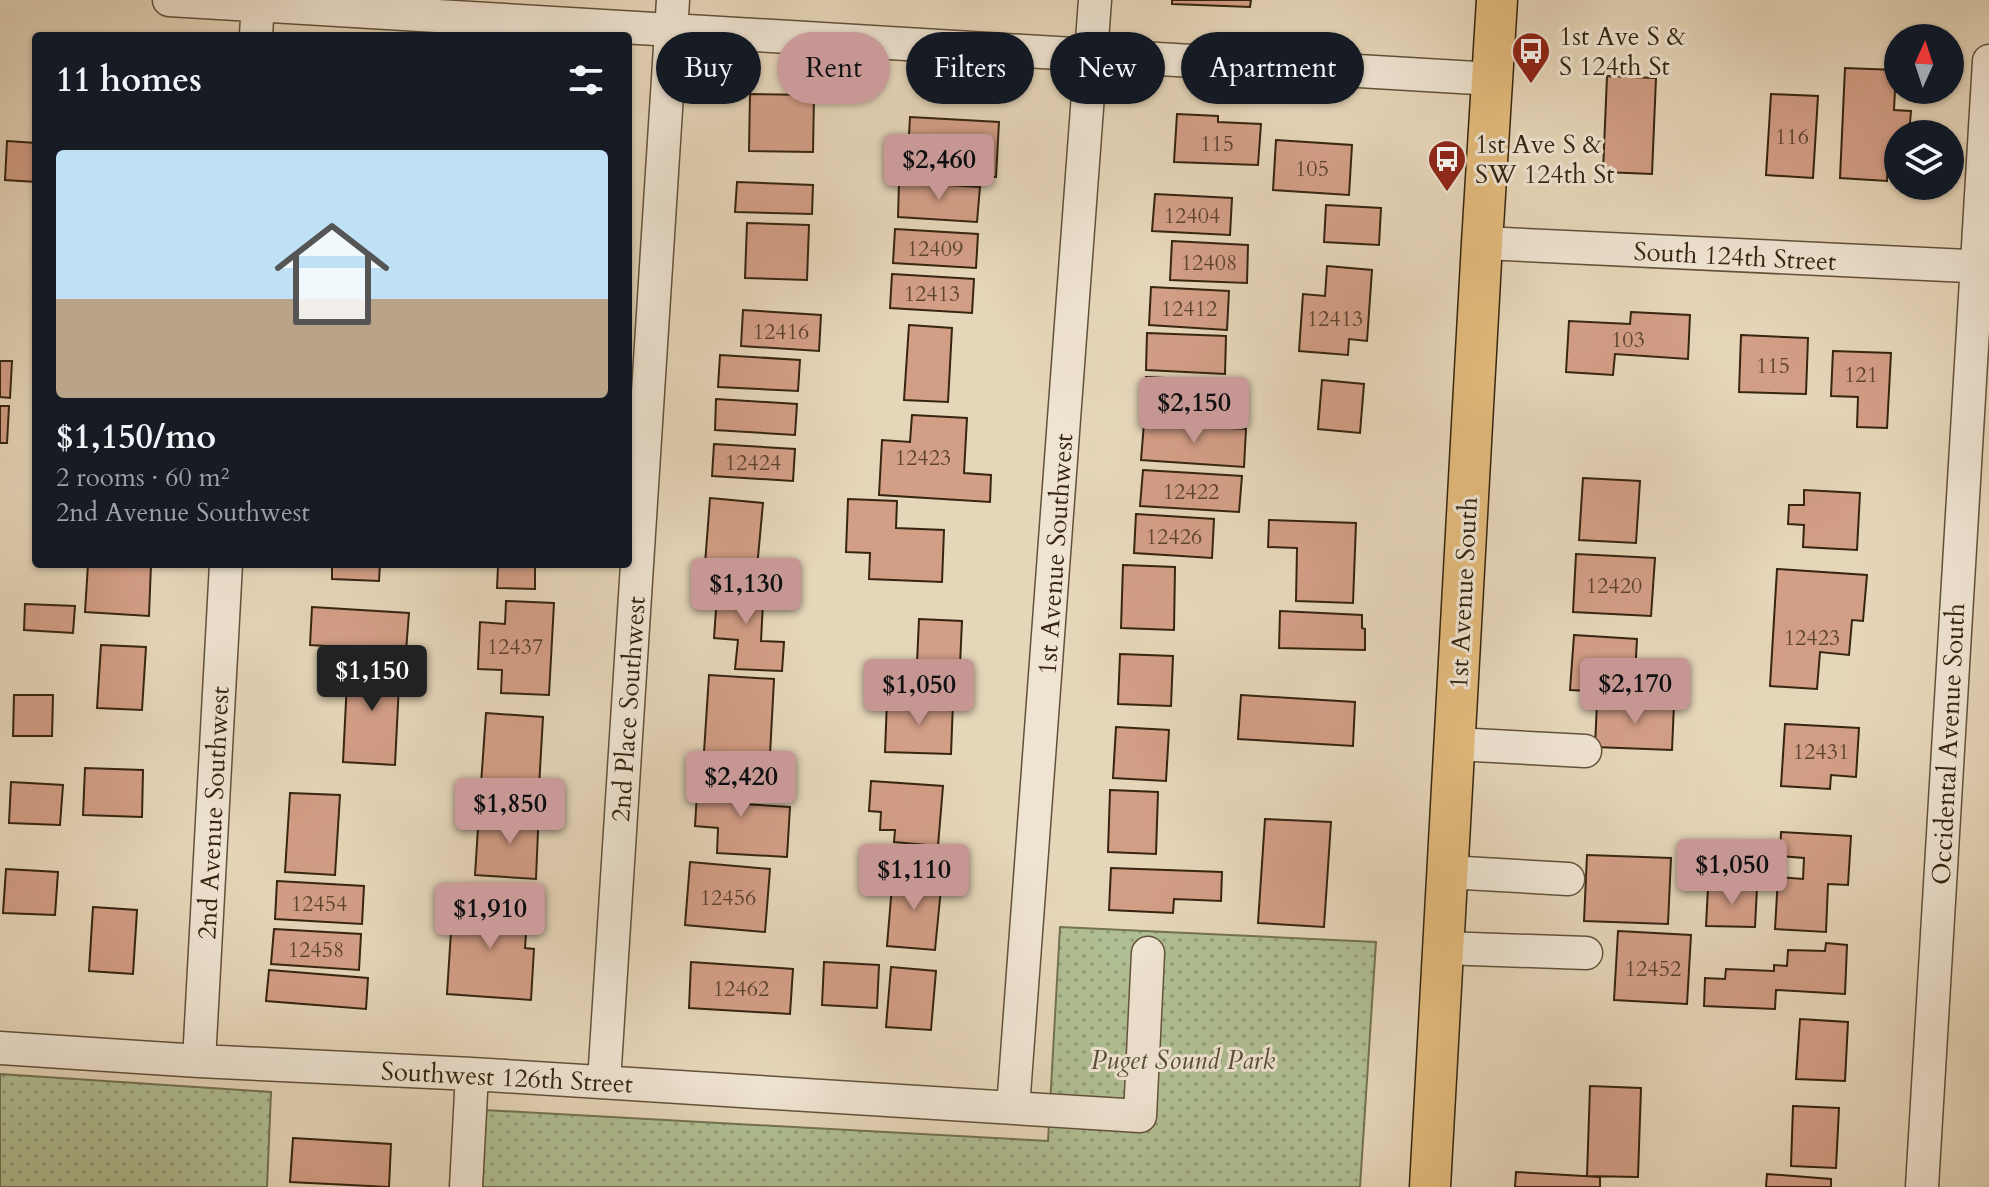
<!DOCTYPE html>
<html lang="en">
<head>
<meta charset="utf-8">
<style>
	body { margin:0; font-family:Cardo,serif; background:#20242c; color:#f1f3f6; height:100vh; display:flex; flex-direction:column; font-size:30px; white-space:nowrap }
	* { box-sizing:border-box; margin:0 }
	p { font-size:26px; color:#9ea1a6 }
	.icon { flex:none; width:44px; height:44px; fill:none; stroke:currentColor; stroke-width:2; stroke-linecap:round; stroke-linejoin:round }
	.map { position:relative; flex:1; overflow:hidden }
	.sheet { position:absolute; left:32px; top:32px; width:600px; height:536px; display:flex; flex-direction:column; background:#171b24; border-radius:8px; box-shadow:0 2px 6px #0004 }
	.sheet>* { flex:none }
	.hud { position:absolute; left:656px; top:32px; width:760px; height:72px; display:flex; gap:16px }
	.needle { width:52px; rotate:3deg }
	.controls { position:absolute; left:1884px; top:24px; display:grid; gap:16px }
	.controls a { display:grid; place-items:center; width:80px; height:80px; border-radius:50%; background:#171b24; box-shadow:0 2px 6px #0004; font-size:40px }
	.price { position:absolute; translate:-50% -68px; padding:0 18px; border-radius:8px; background:#c59692; color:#111; font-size:26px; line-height:52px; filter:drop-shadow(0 2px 4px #0008) }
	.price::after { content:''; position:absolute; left:50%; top:48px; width:24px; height:18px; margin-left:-12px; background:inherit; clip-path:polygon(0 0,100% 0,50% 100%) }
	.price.current { background:#222; color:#fff }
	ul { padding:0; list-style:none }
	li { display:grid; align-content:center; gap:16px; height:424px; padding:0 24px }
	li span { display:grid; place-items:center; height:248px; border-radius:8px; color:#555 }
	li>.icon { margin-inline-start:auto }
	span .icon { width:144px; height:144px; fill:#fffc; stroke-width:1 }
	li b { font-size:34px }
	h2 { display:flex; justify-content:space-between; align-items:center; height:96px; padding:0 24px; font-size:34px }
	.pill { padding:0 28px; border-radius:36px; background:#171b24; box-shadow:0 2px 6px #0004; font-size:28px; line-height:72px }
	.pill.current { background:#c59692; color:#111 }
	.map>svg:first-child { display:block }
	.grass { fill:url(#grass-dots); stroke:#737252; stroke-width:2 }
	.building { fill:#d39e86; stroke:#362510; stroke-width:2 }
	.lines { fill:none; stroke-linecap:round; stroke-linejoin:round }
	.minor-casing { stroke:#62513a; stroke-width:35 }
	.major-casing { stroke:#362510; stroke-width:43 }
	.minor { stroke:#efe4d2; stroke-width:32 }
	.major { stroke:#e3bb7c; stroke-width:40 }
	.labels { text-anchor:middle; stroke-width:6; stroke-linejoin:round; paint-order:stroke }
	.number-label { font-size:22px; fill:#5d432e }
	.poi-label { font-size:26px; fill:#362510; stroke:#efe4d2; text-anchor:start }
	.street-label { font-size:26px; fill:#362510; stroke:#efe4d2 }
	.park-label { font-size:26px; font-style:italic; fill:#544c31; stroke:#efe4d2 }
</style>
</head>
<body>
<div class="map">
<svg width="1989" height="1187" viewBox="0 0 1989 1187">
	<defs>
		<pattern id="grass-dots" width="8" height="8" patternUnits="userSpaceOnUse" patternTransform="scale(2)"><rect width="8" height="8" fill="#b0bf93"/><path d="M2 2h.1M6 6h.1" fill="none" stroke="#909b77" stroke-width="1.8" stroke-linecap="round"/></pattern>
	</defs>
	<rect width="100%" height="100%" fill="#e6d6b9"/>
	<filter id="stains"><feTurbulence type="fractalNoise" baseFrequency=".0025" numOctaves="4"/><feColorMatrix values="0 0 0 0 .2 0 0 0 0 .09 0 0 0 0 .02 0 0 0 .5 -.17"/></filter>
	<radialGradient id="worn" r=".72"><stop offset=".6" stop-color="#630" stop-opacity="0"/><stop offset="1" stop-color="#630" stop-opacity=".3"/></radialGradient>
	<path class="grass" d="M1060,927L1376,942L1360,1187H479L484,1110L1048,1141Z
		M0,1074L271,1092L267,1187H0Z"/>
	<path class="building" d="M1172,0H1251L1250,7L1172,4Z
		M1845,68L1896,70L1894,110L1911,111L1909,134H1898V162L1888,161L1887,181L1840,178Z
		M1607,76L1656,78L1652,174L1603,172Z
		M750,94L814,95L813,152L749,151Z
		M1771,94L1818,96L1813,178L1766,175Z
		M1177,114L1218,116V122L1261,124L1258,165L1174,162Z
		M910,117L999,122L996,177L907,172Z
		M1276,140L1352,145L1349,195L1273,190Z
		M7,141L36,143V182L5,180Z
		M737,182L813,185L812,214L735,212Z
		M899,182L980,187L977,222L898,217Z
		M1155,194L1232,198L1230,235L1152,231Z
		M1326,205L1381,208L1379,245L1324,242Z
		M747,223L809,225L807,280L745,278Z
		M895,229L978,234L976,268L893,263Z
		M1172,241L1248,245L1247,283L1170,280Z
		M1327,266L1372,270L1367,341L1349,339L1348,355L1299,351L1303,294L1325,296Z
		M892,274L974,279L972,313L890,308Z
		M1151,287L1229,291L1227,330L1149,325Z
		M743,310L821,315L819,351L741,346Z
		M1631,312L1690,315L1688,359L1615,354L1613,375L1566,372L1569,321L1630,324Z
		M909,325L952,328L948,402L904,400Z
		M1147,333L1226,336L1225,374L1146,370Z
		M1741,335L1808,338L1806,394L1739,392Z
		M1833,351L1891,353L1887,428L1857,427L1858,397L1831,396Z
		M720,355L800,360L798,391L718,387Z
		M0,361H12L10,398L0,397Z
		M1146,377L1223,381L1222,420L1144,416Z
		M1322,380L1364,384L1360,433L1318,429Z
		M716,399L797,404L795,435L715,430Z
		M0,406H9L7,443H0Z
		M912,415L967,418L964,473L991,475L990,502L879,495L882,440L910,442Z
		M1144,423L1246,429L1244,467L1141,460Z
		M714,444L795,449L793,481L712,476Z
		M1143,470L1242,476L1239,512L1140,506Z
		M1583,478L1640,481L1636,543L1579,540Z
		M1804,490L1860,493L1857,550L1803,547L1804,525L1788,524L1789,505H1804Z
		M710,498L763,503L757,568L705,564Z
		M848,499L897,501L896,528L944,530L942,582L869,579L870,553L846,552Z
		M1136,514L1214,519L1212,558L1134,553Z
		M1269,520L1356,523L1353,603L1296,601L1297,548L1268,547Z
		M1576,554L1655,558L1651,616L1573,612Z
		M88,564H151L149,616L85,612Z
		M332,564H380L379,581L332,579Z
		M1123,565L1175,567L1174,630L1121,628Z
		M498,566L535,567V589L497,588Z
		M1777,569L1867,575L1863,621L1852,620L1849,655L1820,652L1817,689L1770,686Z
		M718,581L764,583L761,641L784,642L782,671L735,669L738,640L714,638Z
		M506,601L554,603L549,695L501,693L502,670L478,669L480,622L505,624Z
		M25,604L75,606L73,633L24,630Z
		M312,607L409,613L406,651L310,645Z
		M1280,611L1362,615V628L1365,629V650L1279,648Z
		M919,619L962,621L960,665L917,663Z
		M1574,635L1637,639L1634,693L1570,690Z
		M101,645L146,647L142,710L97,708Z
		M1120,654L1173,656L1171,706L1118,704Z
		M348,661L400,664L395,765L343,762Z
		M709,675L774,679L770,755L704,752Z
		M14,695H53L52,736H13Z
		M1241,695L1355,702L1353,746L1238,739Z
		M887,700L953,702L951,754L885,752Z
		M1597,702L1674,704L1672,750L1595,747Z
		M486,713L543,717L539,787L481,784Z
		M1785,724L1859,728L1856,777L1831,775L1830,789L1781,786Z
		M1116,727L1169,730L1166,781L1113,778Z
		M85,768L143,770L142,817L83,815Z
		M698,776L745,779L743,804L790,807L787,857L717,853L718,828L695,826Z
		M871,781L943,786L938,846L894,842L895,830H880L881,812L869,811Z
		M11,782L63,785L60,825L9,823Z
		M1110,790L1158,792L1156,854L1108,852Z
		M290,793L340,795L335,875L285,872Z
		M510,805L539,807L536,879L475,875L478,828L508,829Z
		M1265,819L1331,822L1324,927L1258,923Z
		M1781,832L1851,836L1848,885L1828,884L1826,932L1775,929L1778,877L1803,879L1804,858L1780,856Z
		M1587,855L1671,858L1668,924L1584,921Z
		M690,862L770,869L765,932L685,925Z
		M1111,868L1222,872L1221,901L1174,899L1173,913L1109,910Z
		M6,869L58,872L55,915L3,913Z
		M893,874L942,878L935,950L887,946Z
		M277,881L364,886L362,924L275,919Z
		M1708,887L1757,888L1755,927L1706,926Z
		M453,900L528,905L525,948L534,949L531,1000L447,994Z
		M93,907L137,910L133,974L89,971Z
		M274,929L361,934L359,970L271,964Z
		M1618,931L1691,935L1687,1004L1614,1000Z
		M1826,943L1847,945L1845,994L1776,990L1775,1009L1704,1006L1705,978L1725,979L1726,969L1774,971V965L1787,966L1788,950L1825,951Z
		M691,962L793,969L790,1014L689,1008Z
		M824,962L879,965L877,1008L822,1005Z
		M891,967L936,971L931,1030L886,1027Z
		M269,970L368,978L366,1009L266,1001Z
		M1800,1019L1848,1022L1845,1081L1796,1079Z
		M1590,1086L1641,1088L1638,1177L1587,1176Z
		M1793,1106L1839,1108L1836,1168L1791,1166Z
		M293,1138L391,1144L389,1187L290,1182Z
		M1516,1172L1600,1177V1187H1515Z
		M1767,1174L1831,1179V1187H1766Z"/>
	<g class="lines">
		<g class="minor-casing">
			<path id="minor" d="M169,0L1493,79
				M256,36L258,0
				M1482,243L1989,267
				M1455,744L1585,751
				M1447,872L1568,879
				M1443,948L1586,953
				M0,1048L199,1061L472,1074L1140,1116L1148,953
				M199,1061L226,564
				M604,1082L673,0
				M1013,1108L1095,0
				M466,1187L472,1074
				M1922,1187L1989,61"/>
		</g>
		<g class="major-casing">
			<path id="major" d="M1430,1187L1482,243L1497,0"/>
		</g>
		<use href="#minor" class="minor"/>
		<use href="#major" class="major"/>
	</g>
	<defs>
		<g id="bus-pin" transform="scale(2)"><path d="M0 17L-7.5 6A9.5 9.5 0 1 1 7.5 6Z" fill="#8f2418" stroke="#efe4d2"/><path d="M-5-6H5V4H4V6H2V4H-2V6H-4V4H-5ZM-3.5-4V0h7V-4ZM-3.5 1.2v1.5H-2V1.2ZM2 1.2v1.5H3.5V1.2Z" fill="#fff"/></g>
	</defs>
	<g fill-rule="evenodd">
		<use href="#bus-pin" x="1531" y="51"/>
		<use href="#bus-pin" x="1447" y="159"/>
	</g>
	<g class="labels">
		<g class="number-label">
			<text x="1792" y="144">116</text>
			<text x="1217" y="151">115</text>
			<text x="1312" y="176">105</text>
			<text x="1192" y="223">12404</text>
			<text x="935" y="256">12409</text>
			<text x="1209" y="270">12408</text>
			<text x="932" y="301">12413</text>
			<text x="1189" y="316">12412</text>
			<text x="1335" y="326">12413</text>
			<text x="781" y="339">12416</text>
			<text x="1628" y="347">103</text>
			<text x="1773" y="373">115</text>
			<text x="1861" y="382">121</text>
			<text x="923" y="465">12423</text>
			<text x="753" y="470">12424</text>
			<text x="1191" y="499">12422</text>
			<text x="1174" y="544">12426</text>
			<text x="1614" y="593">12420</text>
			<text x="1812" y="645">12423</text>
			<text x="515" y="654">12437</text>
			<text x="1821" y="759">12431</text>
			<text x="728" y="905">12456</text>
			<text x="319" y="911">12454</text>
			<text x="316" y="957">12458</text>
			<text x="1653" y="976">12452</text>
			<text x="741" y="996">12462</text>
		</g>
		<g class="poi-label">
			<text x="1559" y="45">1st Ave S &amp;<tspan x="1559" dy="30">S 124th St</tspan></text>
			<text x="1475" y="153">1st Ave S &amp;<tspan x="1475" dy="30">SW 124th St</tspan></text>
		</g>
		<g class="street-label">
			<text transform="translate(1735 256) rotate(3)" y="9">South 124th Street</text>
			<text transform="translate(1055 554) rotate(-86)" y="9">1st Avenue Southwest</text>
			<text transform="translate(1463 593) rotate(-87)" y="9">1st Avenue South</text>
			<text transform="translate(628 709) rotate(-86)" y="9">2nd Place Southwest</text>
			<text transform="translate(1948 744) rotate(-87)" y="9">Occidental Avenue South</text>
			<text transform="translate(213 813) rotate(-87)" y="9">2nd Avenue Southwest</text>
			<text transform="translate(507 1077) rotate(3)" y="9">Southwest 126th Street</text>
		</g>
		<g class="park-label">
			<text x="1183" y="1069">Puget Sound Park</text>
		</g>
	</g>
	<rect width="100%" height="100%" filter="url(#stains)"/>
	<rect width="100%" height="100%" fill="url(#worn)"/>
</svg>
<div class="controls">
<a><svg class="needle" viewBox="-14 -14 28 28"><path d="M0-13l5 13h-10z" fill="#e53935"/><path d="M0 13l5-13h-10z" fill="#9ea1a6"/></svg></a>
<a><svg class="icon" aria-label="layers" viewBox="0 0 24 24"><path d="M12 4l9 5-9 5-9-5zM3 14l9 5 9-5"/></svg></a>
</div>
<b class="price" style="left:939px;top:202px">$2,460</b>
<b class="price" style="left:1194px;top:445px">$2,150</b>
<b class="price" style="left:746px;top:626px">$1,130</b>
<b class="price current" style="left:372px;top:713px">$1,150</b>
<b class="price" style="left:1635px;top:726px">$2,170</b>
<b class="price" style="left:919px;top:727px">$1,050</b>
<b class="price" style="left:741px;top:819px">$2,420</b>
<b class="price" style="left:510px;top:846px">$1,850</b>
<b class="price" style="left:1732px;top:907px">$1,050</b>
<b class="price" style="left:914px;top:912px">$1,110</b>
<b class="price" style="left:490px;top:951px">$1,910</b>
<div class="hud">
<a class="pill">Buy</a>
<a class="pill current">Rent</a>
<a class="pill">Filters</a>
<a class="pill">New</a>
<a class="pill">Apartment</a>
</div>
<section class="sheet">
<h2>11 homes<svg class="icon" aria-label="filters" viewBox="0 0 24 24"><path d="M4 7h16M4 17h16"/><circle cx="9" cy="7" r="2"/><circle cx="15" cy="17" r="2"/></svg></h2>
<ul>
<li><span style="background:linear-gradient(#bfe0f5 60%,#b9a48a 0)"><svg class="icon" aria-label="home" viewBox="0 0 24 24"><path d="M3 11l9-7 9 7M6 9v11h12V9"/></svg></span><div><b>$1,150/mo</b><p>2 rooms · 60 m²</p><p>2nd Avenue Southwest</p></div></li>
</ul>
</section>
</div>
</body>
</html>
